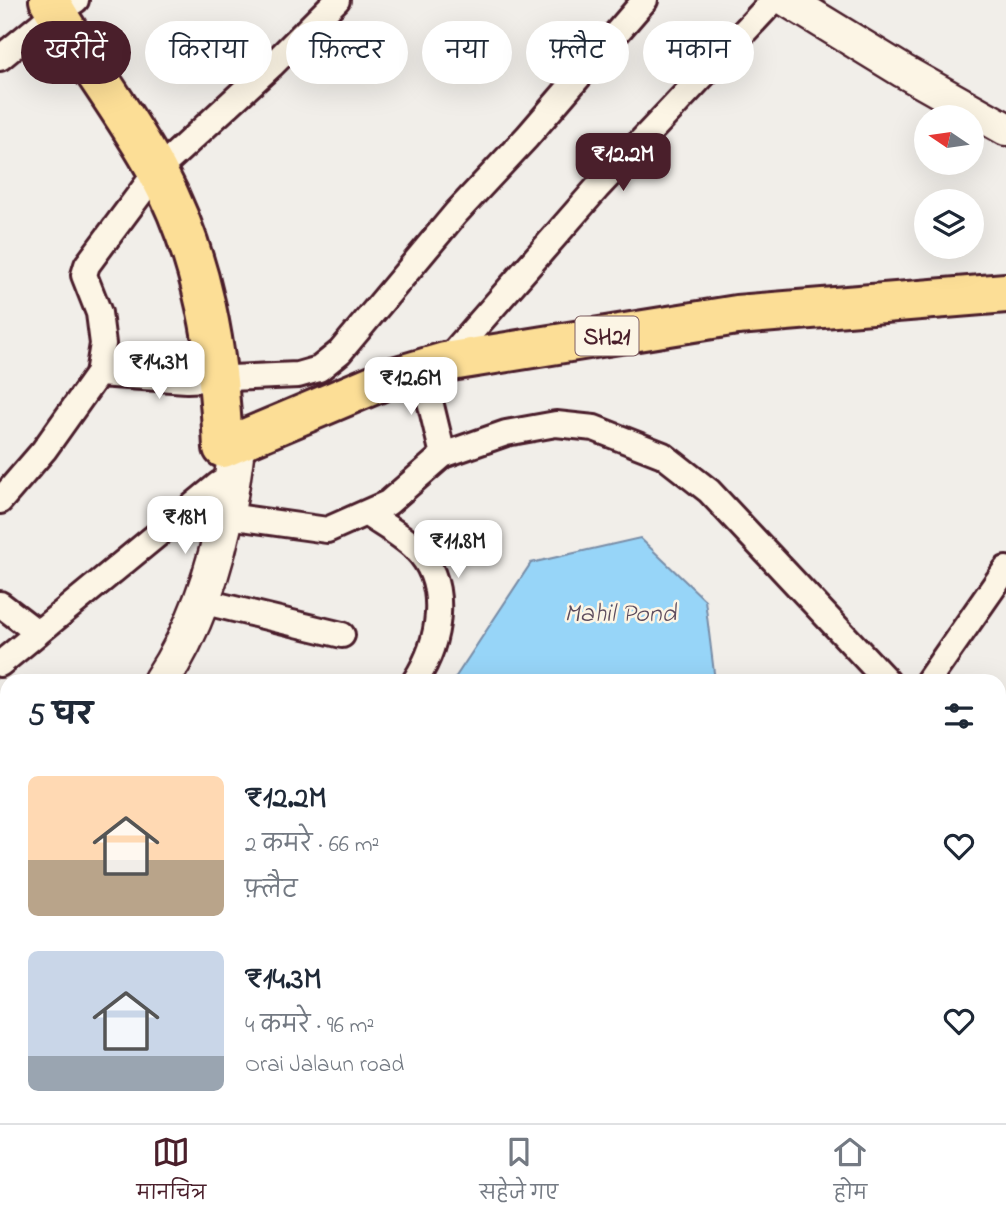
<!DOCTYPE html>
<html lang="hi">
<head>
<meta charset="utf-8">
<style>
	body { margin:0; font-family:"Indie Flower","Playpen Sans Deva",sans-serif; background:#f2f2f3; color:#1f2937; height:100vh; display:flex; flex-direction:column; font-size:26px; white-space:nowrap }
	* { box-sizing:border-box; margin:0 }
	p { font-size:23px; color:#747a83 }
	.icon { flex:none; width:38px; height:38px; fill:none; stroke:currentColor; stroke-width:2; stroke-linecap:round; stroke-linejoin:round }
	.map { position:relative; flex:1; overflow:hidden }
	.sheet { position:absolute; left:0px; top:674px; width:1006px; height:450px; display:flex; flex-direction:column; background:#fff; border-radius:21px 21px 0 0; box-shadow:0 7px 28px #0002 }
	.sheet>* { flex:none }
	.hud { position:absolute; left:21px; top:21px; width:964px; height:63px; display:flex; gap:14px }
	.needle { width:46px; rotate:283deg }
	.tools { position:absolute; left:914px; top:105px; display:grid; gap:14px }
	.tools a { display:grid; place-items:center; width:70px; height:70px; border-radius:50%; background:#fff; box-shadow:0 7px 28px #0002; font-size:35px }
	.price { position:absolute; translate:-50% -60px; padding:0 16px; border-radius:14px; background:#fff; color:#222; font-size:23px; line-height:46px; filter:drop-shadow(0 2px 4px #0008) }
	.price::after { content:''; position:absolute; left:50%; top:42px; width:21px; height:16px; margin-left:-10px; background:inherit; clip-path:polygon(0 0,100% 0,50% 100%) }
	.price.active { background:#4a1f2b; color:#fff }
	ul { padding:0; list-style:none }
	li { display:flex; align-items:center; gap:21px; height:175px; padding:0 28px }
	li span { display:grid; place-items:center; flex:none; width:196px; height:140px; border-radius:10px; color:#555 }
	li>.icon { margin-inline-start:auto }
	span .icon { width:84px; height:84px; fill:#fffc; stroke-width:1 }
	li b { font-size:30px }
	h2 { display:flex; justify-content:space-between; align-items:center; height:84px; padding:0 28px; font-size:30px }
	.chip { padding:0 24px; border-radius:32px; background:#fff; box-shadow:0 7px 28px #0002; font-size:24px; line-height:63px }
	.chip.active { background:#4a1f2b; color:#fff }
	.tabs { display:flex; justify-content:space-around; align-items:center; height:98px; border-top:2px solid #e0e1e3; background:#fff; font-size:19px; color:#747a83 }
	.tabs a { display:grid; justify-items:center; gap:4px }
	.tabs .active { color:#4a1f2b }
	.map>svg:first-child { display:block }
	.built { fill:#e3e6ee }
	.water { fill:#97d5f8; stroke:#788ca6; stroke-width:2 }
	.lines { fill:none; stroke-linecap:round; stroke-linejoin:round }
	.minor-casing { stroke:#4a1f2b; stroke-width:30 }
	.tertiary-casing { stroke:#4a1f2b; stroke-width:37 }
	.secondary-casing { stroke:#4a1f2b; stroke-width:40 }
	.primary-casing { stroke:#4a1f2b; stroke-width:44 }
	.minor { stroke:#fcf5e5; stroke-width:24 }
	.tertiary { stroke:#fcf5e5; stroke-width:32 }
	.secondary { stroke:#fcf5e5; stroke-width:35 }
	.primary { stroke:#fcde96; stroke-width:38 }
	.labels { text-anchor:middle; stroke-width:5; stroke-linejoin:round; paint-order:stroke }
	.shield { fill:#fcf5e5; stroke:#7f5f63; stroke-width:2 }
	.shield-label { font-size:23px; font-weight:bold; fill:#4a1f2b }
	.water-label { font-size:26px; font-style:italic; fill:#5d4c5e; stroke:#fcf5e5 }
</style>
</head>
<body>
<div class="map">
<svg width="1006" height="1123" viewBox="0 0 1006 1123">
	<rect width="100%" height="100%" fill="#f1eee9"/>
	<filter id="ink" filterUnits="userSpaceOnUse"><feTurbulence type="fractalNoise" baseFrequency=".0143" numOctaves="2"/><feDisplacementMap in="SourceGraphic" scale="14" xChannelSelector="R" yChannelSelector="G"/><feConvolveMatrix kernelMatrix="1 2 1 2 8 2 1 2 1" color-interpolation-filters="sRGB"/></filter>
	<g filter="url(#ink)">
		<path class="built" d="M750,1116L925,1117L923,1123H748Z"/>
		<path class="water" d="M640,538L705,600L715,681H453L531,563Z
			M7,912V1106L0,1100V915Z
			M60,1117H569L567,1123H68Z"/>
		<g class="lines">
			<g class="minor-casing">
				<path id="minor" d="M73,2L76,0
					M0,58L56,12
					M445,362L597,188L774,0
					M422,368L443,455
					M98,374L187,380L298,375L319,369L340,352L456,213L527,137L645,0
					M0,501L44,450L98,374L103,344L99,313L84,275L87,265L157,171L272,65L337,0
					M214,514L327,530L388,503L443,455L506,433L556,424L594,428L663,455L709,491L887,681
					M367,514C383,525 402,535 416,549C451,584 440,643 415,681
					M201,601L342,635
					M0,604L38,633
					M0,664L219,484
					M928,681L1006,569
					M999,796L1006,801
					M0,894L7,891
					M999,963L1006,946
					M936,1123L938,1116"/>
			</g>
			<g class="tertiary-casing">
				<path id="tertiary" d="M787,0L903,71L1006,129
					M0,775L7,783"/>
			</g>
			<g class="secondary-casing">
				<path id="secondary" d="M161,681C207,612 228,524 237,443
					M0,822L7,816"/>
			</g>
			<g class="primary-casing">
				<path id="primary" d="M49,0C82,58 125,112 157,171C203,256 219,353 223,448L387,379L445,362L737,315L1006,293"/>
			</g>
			<use href="#minor" class="minor"/>
			<use href="#tertiary" class="tertiary"/>
			<use href="#secondary" class="secondary"/>
			<use href="#primary" class="primary"/>
		</g>
	</g>
	<g class="labels">
		<rect class="shield" x="575.5" y="316.5" width="63" height="39" rx="5"/>
		<g class="shield-label">
			<text x="607" y="344">SH21</text>
		</g>
		<g class="water-label">
			<text x="620" y="621">Mahil Pond</text>
		</g>
	</g>
</svg>
<div class="tools">
<a><svg class="needle" viewBox="-14 -14 28 28"><path d="M0-13l5 13h-10z" fill="#e53935"/><path d="M0 13l5-13h-10z" fill="#747a83"/></svg></a>
<a><svg class="icon" aria-label="layers" viewBox="0 0 24 24"><path d="M12 4l9 5-9 5-9-5zM3 14l9 5 9-5"/></svg></a>
</div>
<b class="price active" style="left:623px;top:193px">₹12.2M</b>
<b class="price" style="left:159px;top:401px">₹14.3M</b>
<b class="price" style="left:411px;top:417px">₹12.6M</b>
<b class="price" style="left:185px;top:556px">₹18M</b>
<b class="price" style="left:458px;top:580px">₹11.8M</b>
<div class="hud">
<a class="chip active">खरीदें</a>
<a class="chip">किराया</a>
<a class="chip">फ़िल्टर</a>
<a class="chip">नया</a>
<a class="chip">फ़्लैट</a>
<a class="chip">मकान</a>
</div>
<section class="sheet">
<h2>5 घर<svg class="icon" aria-label="filters" viewBox="0 0 24 24"><path d="M4 7h16M4 17h16"/><circle cx="9" cy="7" r="2"/><circle cx="15" cy="17" r="2"/></svg></h2>
<ul>
<li><span style="background:linear-gradient(#ffd9b3 60%,#b9a48a 0)"><svg class="icon" aria-label="home" viewBox="0 0 24 24"><path d="M3 11l9-7 9 7M6 9v11h12V9"/></svg></span><div><b>₹12.2M</b><p>2 कमरे · 66 m²</p><p>फ़्लैट</p></div><svg class="icon" aria-label="heart" viewBox="0 0 24 24"><path d="M12 20l-8-8c-3-5 5-10 8-4 3-6 11-1 8 4z"/></svg></li>
<li><span style="background:linear-gradient(#c9d6e8 75%,#9aa5b1 0)"><svg class="icon" aria-label="home" viewBox="0 0 24 24"><path d="M3 11l9-7 9 7M6 9v11h12V9"/></svg></span><div><b>₹14.3M</b><p>4 कमरे · 96 m²</p><p>Orai Jalaun road</p></div><svg class="icon" aria-label="heart" viewBox="0 0 24 24"><path d="M12 20l-8-8c-3-5 5-10 8-4 3-6 11-1 8 4z"/></svg></li>
</ul>
</section>
</div>
<nav class="tabs">
<a class="active"><svg class="icon" aria-label="map" viewBox="0 0 24 24"><path d="M3 6l6-2 6 2 6-2v14l-6 2-6-2-6 2zM9 4v14M15 6v14"/></svg>मानचित्र</a>
<a><svg class="icon" aria-label="saved" viewBox="0 0 24 24"><path d="M7 4h10v16l-5-4-5 4z"/></svg>सहेजे गए</a>
<a><svg class="icon" aria-label="home" viewBox="0 0 24 24"><path d="M3 11l9-7 9 7M6 9v11h12V9"/></svg>होम</a>
</nav>
</body>
</html>
